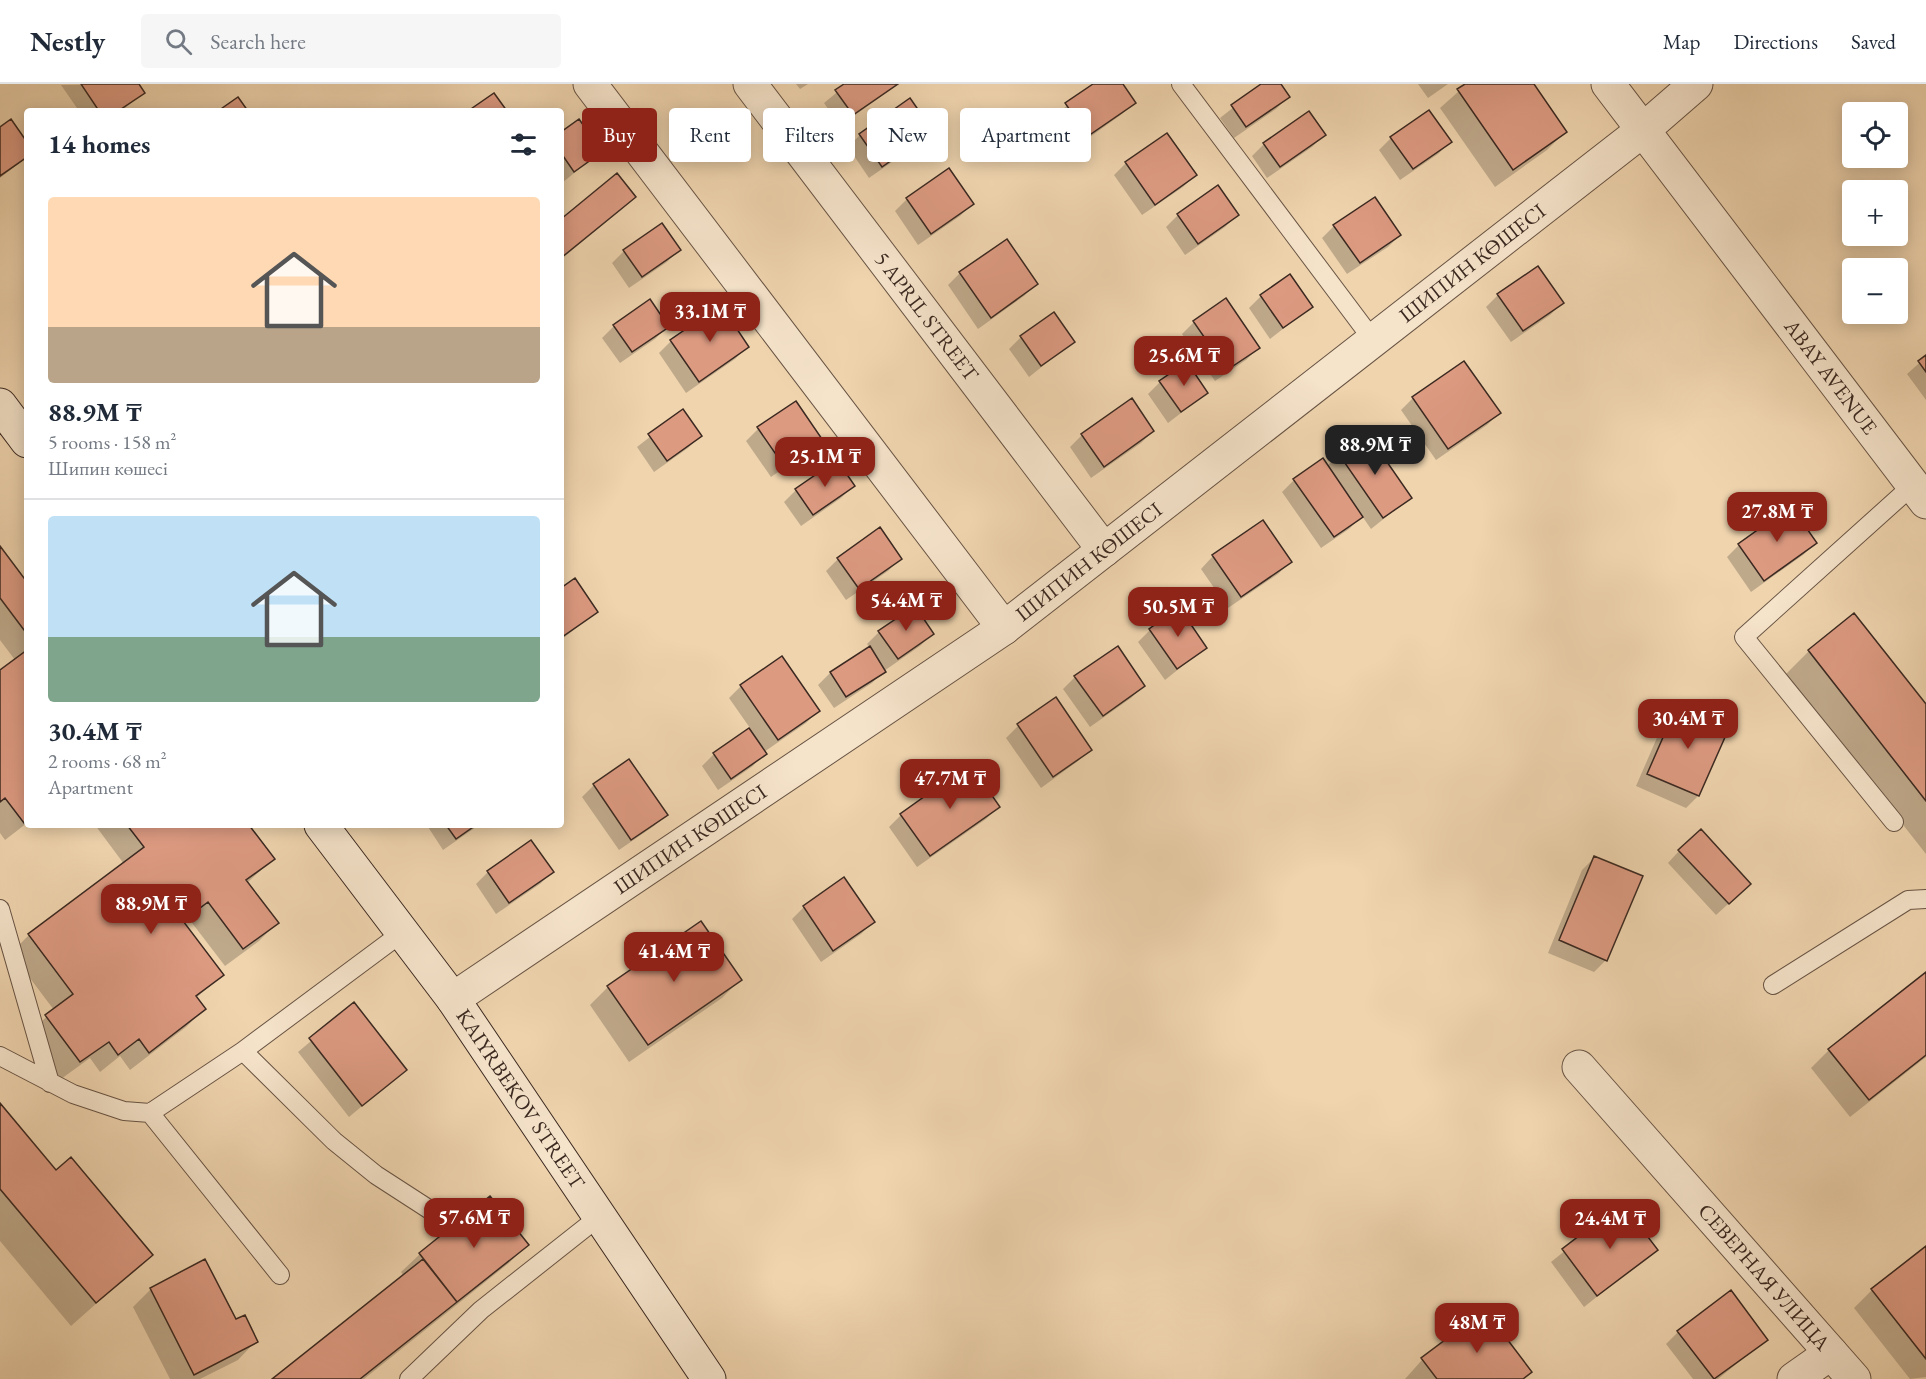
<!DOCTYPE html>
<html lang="en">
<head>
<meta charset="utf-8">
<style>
	body { margin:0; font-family:"EB Garamond",serif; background:#f6f6f7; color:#1f2937; height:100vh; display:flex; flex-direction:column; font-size:22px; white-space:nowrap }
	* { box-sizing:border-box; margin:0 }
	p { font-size:20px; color:#747a83 }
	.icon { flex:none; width:33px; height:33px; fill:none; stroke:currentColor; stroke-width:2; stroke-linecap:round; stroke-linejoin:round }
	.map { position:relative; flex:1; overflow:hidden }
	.drawer { position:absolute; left:24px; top:24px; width:540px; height:720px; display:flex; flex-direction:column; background:#fff; border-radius:6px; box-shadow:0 3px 15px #0003 }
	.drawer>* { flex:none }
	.guide { position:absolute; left:582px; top:24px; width:570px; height:54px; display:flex; gap:12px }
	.buttons { position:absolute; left:1842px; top:18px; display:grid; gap:12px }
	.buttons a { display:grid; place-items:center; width:66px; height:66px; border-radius:6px; background:#fff; box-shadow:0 3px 15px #0003; font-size:30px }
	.price { position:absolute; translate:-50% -51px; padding:0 14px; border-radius:12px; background:#8f2418; color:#fff; font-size:20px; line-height:39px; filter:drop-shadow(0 2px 3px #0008) }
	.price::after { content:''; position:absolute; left:50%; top:36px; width:18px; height:14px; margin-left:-9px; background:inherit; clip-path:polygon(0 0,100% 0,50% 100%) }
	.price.on { background:#222; color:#fff }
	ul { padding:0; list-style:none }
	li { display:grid; align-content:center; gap:12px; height:318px; padding:0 24px }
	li+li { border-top:2px solid #e0e1e3 }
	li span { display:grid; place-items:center; height:186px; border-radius:6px; color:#555 }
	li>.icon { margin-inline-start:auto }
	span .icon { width:108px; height:108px; fill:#fffc; stroke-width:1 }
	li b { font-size:26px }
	h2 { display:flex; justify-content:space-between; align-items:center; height:72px; padding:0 24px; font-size:26px }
	.pill { padding:0 21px; border-radius:6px; background:#fff; box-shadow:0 3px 15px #0003; font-size:21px; line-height:54px }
	.pill.on { background:#8f2418; color:#fff }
	header { display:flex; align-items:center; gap:36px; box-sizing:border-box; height:84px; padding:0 30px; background:#fff; border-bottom:2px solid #e0e1e3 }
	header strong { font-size:28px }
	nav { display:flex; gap:33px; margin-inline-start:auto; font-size:21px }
	.search { width:420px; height:54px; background:#f6f6f7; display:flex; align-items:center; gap:15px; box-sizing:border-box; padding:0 21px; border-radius:6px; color:#747a83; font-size:22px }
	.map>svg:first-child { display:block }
	.shadow { fill:#0003 }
	.building { fill:#dc9a81; stroke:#3b2921; stroke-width:1.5 }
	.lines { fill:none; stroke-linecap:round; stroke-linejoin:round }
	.service-casing { stroke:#685444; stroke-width:20 }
	.minor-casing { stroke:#685444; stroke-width:35 }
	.tertiary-casing { stroke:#685444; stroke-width:35 }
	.secondary-casing { stroke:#3b2921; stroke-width:35 }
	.service { stroke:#f5e3ca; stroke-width:18 }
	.minor { stroke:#f5e3ca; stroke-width:33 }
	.tertiary { stroke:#f5e3ca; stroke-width:33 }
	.secondary { stroke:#f5e3ca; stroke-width:33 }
	.labels { text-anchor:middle; stroke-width:6; stroke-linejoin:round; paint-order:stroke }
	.street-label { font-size:21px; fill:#3b2921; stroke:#f5e3ca }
</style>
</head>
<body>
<header>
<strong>Nestly</strong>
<div class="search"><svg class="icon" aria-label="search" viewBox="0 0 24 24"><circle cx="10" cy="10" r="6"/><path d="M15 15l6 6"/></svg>Search here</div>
<nav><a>Map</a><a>Directions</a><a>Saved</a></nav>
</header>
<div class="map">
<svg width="1926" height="1295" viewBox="0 0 1926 1295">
	<rect width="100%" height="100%" fill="#efd4ae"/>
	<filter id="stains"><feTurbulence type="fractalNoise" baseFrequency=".00333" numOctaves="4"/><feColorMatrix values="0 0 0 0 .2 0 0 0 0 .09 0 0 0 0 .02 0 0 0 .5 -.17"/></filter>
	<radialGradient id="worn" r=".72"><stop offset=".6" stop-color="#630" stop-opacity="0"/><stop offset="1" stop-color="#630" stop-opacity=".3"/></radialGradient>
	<path class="shadow" d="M137,0L143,8L122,27H79L61,1Z
		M796,0H808L800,5Z
		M847,0H898L840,42L824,19Z
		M1095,0H1121L1134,18L1122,30L1076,63L1054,32Z
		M1263,0H1279L1288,13L1276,25L1234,54L1220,34Z
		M1418,0H1448L1428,14Z
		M1467,0H1532L1565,48L1547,66L1495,103L1440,24Z
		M1309,29L1324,51L1312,63L1267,94L1252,72L1264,60Z
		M0,45L27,60V73L0,94Z
		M931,47L919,59L869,94L848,63L860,51Z
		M561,50L600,68L562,99L561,98Z
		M1391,54L1450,58L1438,70L1400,96L1379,66Z
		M1126,79L1195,91L1183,103L1142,131L1114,91Z
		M634,113L622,125L561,175V137Z
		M907,115L972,120L960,132L918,161L895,127Z
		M1178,131H1237L1225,143L1185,171L1166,143Z
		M1334,142L1400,151L1388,163L1347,190L1322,154Z
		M679,166L667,178L629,204L612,179L624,167Z
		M960,189L1036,200L1024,212L978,245L948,201Z
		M1498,211L1562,219L1550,231L1511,258L1486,223Z
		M1261,212L1311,223L1270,255L1249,224Z
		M720,223L747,263L735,275L686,309L659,269L671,257Z
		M1194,238L1258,264L1246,276L1215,297L1182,250Z
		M614,242L667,243L655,255L620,279L602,254Z
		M1021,253L1073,258L1029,293L1009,265Z
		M1926,273V316L1907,290Z
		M1160,298L1207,309L1168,339L1148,310Z
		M1413,314L1499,329L1487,341L1436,376L1401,326Z
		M1132,316L1153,347L1141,359L1091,394L1070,363L1082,351Z
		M683,327L700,352L688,364L654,388L637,363Z
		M758,345L820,355L808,367L771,393L746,357Z
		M1339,370L1410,414L1371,445L1362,432L1349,445L1321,464L1282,408L1294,396L1327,382Z
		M853,402L841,414L801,442L784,418L796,406Z
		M1790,424L1815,459L1803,471L1751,508L1727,473L1739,461Z
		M1262,438L1290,478L1278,490L1228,524L1201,485L1213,472Z
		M0,464L27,500V739L5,756L0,749V588L15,576L0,556Z
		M838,475H900L888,487L846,516L826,487Z
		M574,496L596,528L561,556V505Z
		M1854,531L1926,623V770L1785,591L1809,567Z
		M1150,546L1205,564L1165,596L1138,558Z
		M879,548L932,550L920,562L884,587L872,599L834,624L818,601L830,589L870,564L867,560Z
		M1075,593L1143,602L1131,614L1090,643L1063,605Z
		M741,602L818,627L806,639L764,668L753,682L718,706L702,682L714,670L750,644L729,614Z
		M1678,621L1698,712L1686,724L1636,702L1666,633Z
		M1018,642L1090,665L1078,677L1041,704L1006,654Z
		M594,701L666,730L654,742L619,766L582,713Z
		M998,723L986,735L917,783L889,743L901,731Z
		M95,741H248L273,775L247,799L277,839L259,857L225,882L189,835L183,839L222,891L196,914L204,925L186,943L130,986L120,972L100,988L90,974L61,995L28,950L54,926L11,869L29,851L124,780Z
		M430,741H479L443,766L428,743Z
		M1679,767L1737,812L1716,831L1668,779Z
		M1594,774L1606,876L1594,888L1548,869L1582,786Z
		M488,788H552L540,800L496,830L476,800Z
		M844,795L873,838L861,850L821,878L792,835L804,823Z
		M1926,889V973L1850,1033L1811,984L1829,966Z
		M740,896L722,914L629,978L590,921L608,903Z
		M354,921L405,986L349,1033L298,968Z
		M0,1021L56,1088L151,1171L71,1242L0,1157Z
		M490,1114L527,1161L509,1179L364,1295H274L404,1192L401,1188L420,1170Z
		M1622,1121L1656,1166L1584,1223L1551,1178Z
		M1926,1164V1293L1910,1295L1854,1224L1872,1206Z
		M151,1205L235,1237L256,1257L238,1276L200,1295H170L133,1223Z
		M1485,1228L1530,1288L1523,1295H1405L1422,1276Z
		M1678,1248L1766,1256L1718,1295H1693L1666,1260Z"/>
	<path class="building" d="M81,0H139L145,9L118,27H99Z
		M844,0H898L853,31L835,6Z
		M1093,0H1123L1136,19L1088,52L1065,19Z
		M1261,0H1281L1290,13L1246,43L1231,21Z
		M1465,0H1534L1567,48L1513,86L1457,5Z
		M494,9L507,27H468Z
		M238,13L248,27H218Z
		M910,14L933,47L882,83L859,50Z
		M1429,26L1452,58L1413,85L1390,53Z
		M1309,27L1326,51L1280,83L1263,59Z
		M11,35L27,58V73L0,92V43Z
		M579,35L602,68L574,88L561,69V48Z
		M1167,49L1197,91L1155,121L1125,78Z
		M949,84L974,120L931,150L906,114Z
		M617,89L636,113L561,174V135Z
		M1218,101L1239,131L1198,160L1177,130Z
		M1375,113L1401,151L1360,179L1333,141Z
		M662,139L681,166L642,193L623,166Z
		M1007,155L1038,200L991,234L959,188Z
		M1538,182L1564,219L1523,247L1497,210Z
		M1290,190L1313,223L1283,244L1260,211Z
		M1226,214L1260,264L1227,286L1193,237Z
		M650,215L669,243L632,268L613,241Z
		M721,221L749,263L699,298L670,256Z
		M1054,228L1075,258L1041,282L1020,252Z
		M1926,271V288L1918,277Z
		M1464,277L1501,329L1448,365L1412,313Z
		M1187,278L1208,309L1181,328L1159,297Z
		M1132,314L1154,347L1104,383L1081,350Z
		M796,317L822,355L784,382L757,343Z
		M683,325L702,352L667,377L648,350Z
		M1367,349L1412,414L1383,434L1338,369Z
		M1323,374L1363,433L1334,453L1293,395Z
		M837,376L855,402L813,431L795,405Z
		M1791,422L1817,459L1764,497L1738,460Z
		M1263,436L1292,478L1241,513L1212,471Z
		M880,443L902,475L859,505L837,474Z
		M0,462L27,498V550L0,514Z
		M575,494L598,528L562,553L561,504Z
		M915,522L934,550L898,575L878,547Z
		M1179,523L1207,564L1177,585L1149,545Z
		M1854,529L1926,620V717L1808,566Z
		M870,562L886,588L846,613L830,588Z
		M1118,562L1145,602L1103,632L1074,592Z
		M27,566V737L24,739L5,714L0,718V586Z
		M782,572L820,627L778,656L740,601Z
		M1056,613L1092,666L1053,693L1017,640Z
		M1678,619L1730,642L1699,712L1647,690Z
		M749,644L767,670L731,695L713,669Z
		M629,675L668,731L631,756L593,700Z
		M970,680L1000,723L930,772L900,730Z
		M127,741H249L275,775L246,796L279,839L243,865L208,818L183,837L224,891L196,912L206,925L149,969L139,955L118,971L109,958L80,978L45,931L73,910L28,850L144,763Z
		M446,741H476L456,755Z
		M1701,745L1751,800L1729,820L1678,766Z
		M531,756L554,788L509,819L487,787Z
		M1594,772L1643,792L1607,877L1559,856Z
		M844,793L875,838L833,867L803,822Z
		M701,837L742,896L648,961L607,902Z
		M1926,888V971L1869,1016L1828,965Z
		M354,918L407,986L362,1022L309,954Z
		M0,1019L56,1086L71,1073L153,1171L96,1219L0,1105Z
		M490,1112L529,1161L457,1218L419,1169Z
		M1622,1119L1658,1166L1597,1212L1562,1165Z
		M1926,1162V1275L1871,1205Z
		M205,1175L236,1235L245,1231L258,1258L194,1291L150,1204Z
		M423,1175L457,1218L360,1295H272Z
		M1731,1206L1768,1256L1714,1295L1677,1247Z
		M1485,1226L1532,1288L1523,1295H1437L1421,1274Z"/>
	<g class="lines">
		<g class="service-casing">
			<path id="service" d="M1181,0L1373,256
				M1894,738L1744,553L1913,401
				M0,825L50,999
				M1773,901L1908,816L1926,815
				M243,967L334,1057L376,1091L444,1135
				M0,972L73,1010L124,1027L150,1029L243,967L403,848
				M150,1029L280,1191
				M409,1295L481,1226L600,1132"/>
		</g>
		<g class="minor-casing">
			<g id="minor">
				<path d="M590,0L1004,544"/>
				<path id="s1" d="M750,0L1104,466"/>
				<path id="s2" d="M453,915L1004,544L1643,46L1696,0"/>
				<path id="s3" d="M1579,983L1854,1295"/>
				<path d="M1794,1295L1831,1269"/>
			</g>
		</g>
		<g class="tertiary-casing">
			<g id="tertiary">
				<path id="s4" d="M1608,0L1926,418"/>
			</g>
		</g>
		<g class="secondary-casing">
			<g id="secondary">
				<path d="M0,321L27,357"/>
				<path id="s5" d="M321,741L453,915L709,1295"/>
			</g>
		</g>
		<use href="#service" class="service"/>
		<use href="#minor" class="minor"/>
		<use href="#tertiary" class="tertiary"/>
		<use href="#secondary" class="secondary"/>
	</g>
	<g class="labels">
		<g class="street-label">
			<text dy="7" stroke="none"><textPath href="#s2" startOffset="1258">ШИПИН КӨШЕСІ</textPath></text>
			<text dy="7" stroke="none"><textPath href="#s1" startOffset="292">5 APRIL STREET</textPath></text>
			<text dy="7" stroke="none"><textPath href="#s4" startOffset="368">ABAY AVENUE</textPath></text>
			<text dy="7" stroke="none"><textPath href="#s2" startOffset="772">ШИПИН КӨШЕСІ</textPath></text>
			<text dy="7" stroke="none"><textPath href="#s2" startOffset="286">ШИПИН КӨШЕСІ</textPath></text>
			<text dy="7" stroke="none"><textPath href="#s5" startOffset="339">KAIYRBEKOV STREET</textPath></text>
			<text dy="7" stroke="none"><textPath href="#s3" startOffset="280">СЕВЕРНАЯ УЛИЦА</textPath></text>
		</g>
	</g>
	<rect width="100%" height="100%" filter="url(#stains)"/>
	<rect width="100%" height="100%" fill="url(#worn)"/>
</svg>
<div class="buttons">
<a><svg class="icon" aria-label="locate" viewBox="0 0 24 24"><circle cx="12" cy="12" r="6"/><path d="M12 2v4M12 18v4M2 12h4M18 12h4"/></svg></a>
<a>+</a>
<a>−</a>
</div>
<b class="price" style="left:710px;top:259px">33.1M ₸</b>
<b class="price" style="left:1184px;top:303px">25.6M ₸</b>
<b class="price on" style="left:1375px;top:392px">88.9M ₸</b>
<b class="price" style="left:825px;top:404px">25.1M ₸</b>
<b class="price" style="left:1777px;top:459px">27.8M ₸</b>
<b class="price" style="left:906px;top:548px">54.4M ₸</b>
<b class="price" style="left:1178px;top:554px">50.5M ₸</b>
<b class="price" style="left:1688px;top:666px">30.4M ₸</b>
<b class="price" style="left:950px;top:726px">47.7M ₸</b>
<b class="price" style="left:151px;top:851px">88.9M ₸</b>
<b class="price" style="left:674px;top:899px">41.4M ₸</b>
<b class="price" style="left:474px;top:1165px">57.6M ₸</b>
<b class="price" style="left:1610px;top:1166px">24.4M ₸</b>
<b class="price" style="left:1477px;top:1270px">48M ₸</b>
<div class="guide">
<a class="pill on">Buy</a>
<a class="pill">Rent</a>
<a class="pill">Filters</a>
<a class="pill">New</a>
<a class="pill">Apartment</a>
</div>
<section class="drawer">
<h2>14 homes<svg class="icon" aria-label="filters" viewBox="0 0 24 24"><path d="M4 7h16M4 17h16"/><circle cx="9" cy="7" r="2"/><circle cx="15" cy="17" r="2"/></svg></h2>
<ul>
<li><span style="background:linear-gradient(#ffd9b3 70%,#b9a48a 0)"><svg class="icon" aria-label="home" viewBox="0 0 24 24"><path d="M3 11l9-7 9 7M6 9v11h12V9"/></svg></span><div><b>88.9M ₸</b><p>5 rooms · 158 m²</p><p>Шипин көшесі</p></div></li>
<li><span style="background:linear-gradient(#bfe0f5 65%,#7fa58c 0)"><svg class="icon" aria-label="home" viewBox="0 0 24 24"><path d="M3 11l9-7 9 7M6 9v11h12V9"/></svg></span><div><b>30.4M ₸</b><p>2 rooms · 68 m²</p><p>Apartment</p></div></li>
</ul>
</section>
</div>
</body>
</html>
